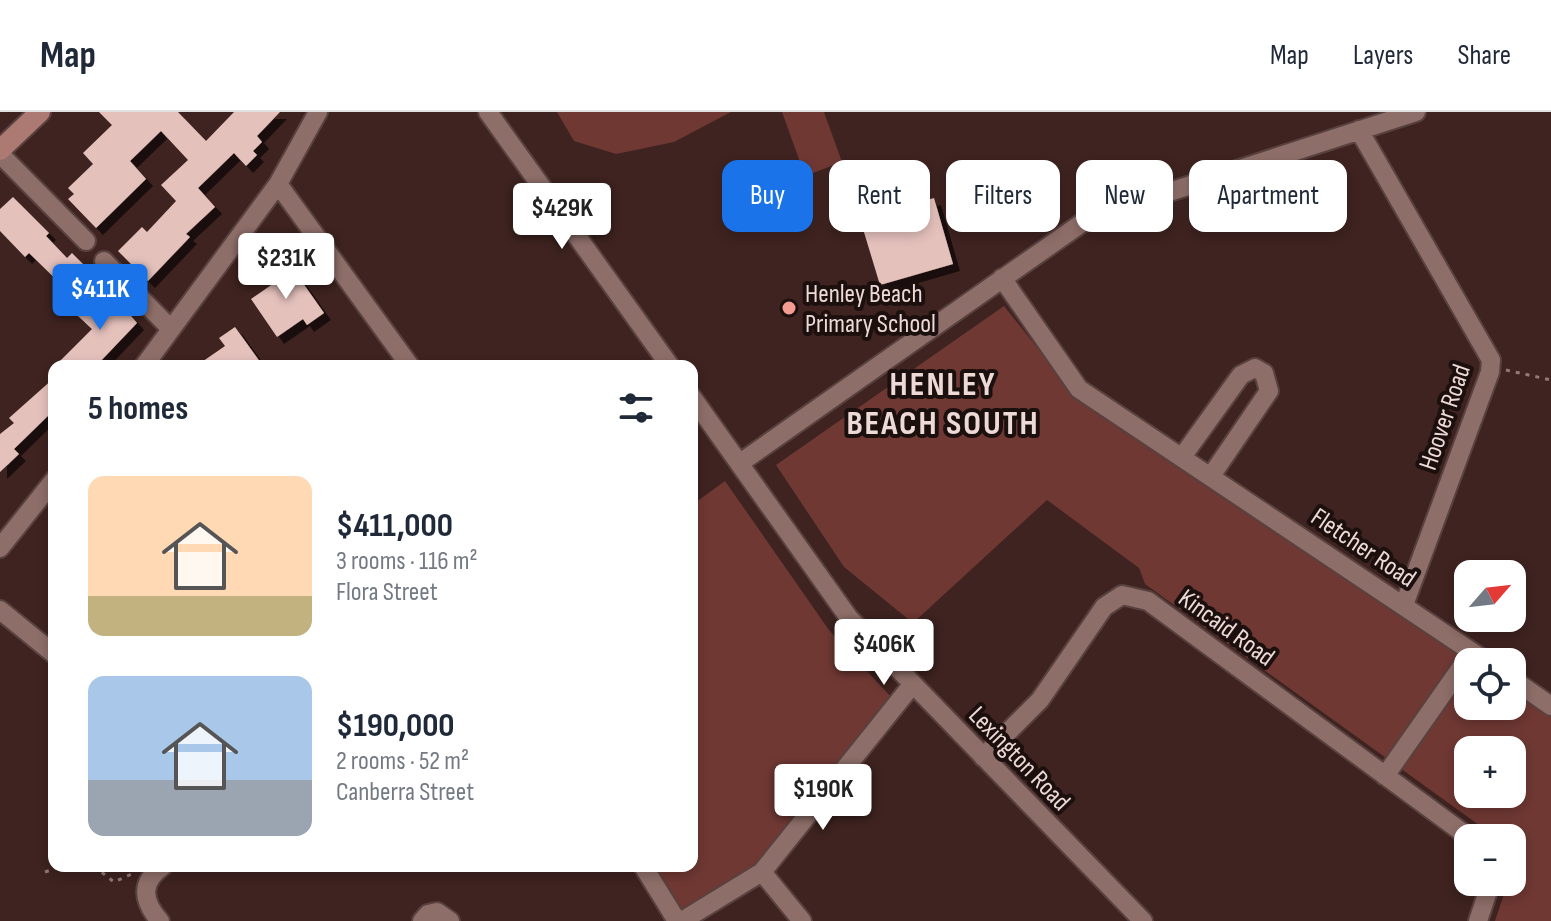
<!DOCTYPE html>
<html lang="en">
<head>
<meta charset="utf-8">
<style>
	body { margin:0; font-family:"Sofia Sans Condensed",sans-serif; background:#f6f6f7; color:#1f2937; height:100vh; display:flex; flex-direction:column; font-size:30px; white-space:nowrap }
	* { box-sizing:border-box; margin:0 }
	p { font-size:26px; color:#747a83 }
	.icon { flex:none; width:44px; height:44px; fill:none; stroke:currentColor; stroke-width:2; stroke-linecap:round; stroke-linejoin:round }
	.map { position:relative; flex:1; overflow:hidden }
	.drawer { position:absolute; left:48px; top:248px; width:650px; height:512px; display:flex; flex-direction:column; background:#fff; border-radius:16px; box-shadow:0 4px 12px #0003 }
	.drawer>* { flex:none }
	.guide { position:absolute; left:722px; top:48px; width:708px; height:72px; display:flex; gap:16px }
	.needle { width:52px; rotate:62deg }
	.fabs { position:absolute; left:1454px; top:448px; display:grid; gap:16px }
	.fabs a { display:grid; place-items:center; width:72px; height:72px; border-radius:16px; background:#fff; box-shadow:0 4px 12px #0003; font-size:40px }
	.price { position:absolute; translate:-50% -68px; padding:0 18px; border-radius:8px; background:#fff; color:#222; font-size:26px; line-height:52px; filter:drop-shadow(0 2px 4px #0008) }
	.price::after { content:''; position:absolute; left:50%; top:48px; width:24px; height:18px; margin-left:-12px; background:inherit; clip-path:polygon(0 0,100% 0,50% 100%) }
	.price.on { background:#1a73e8; color:#fff }
	ul { padding:0; list-style:none }
	li { display:flex; align-items:center; gap:24px; height:200px; padding:0 40px }
	li span { display:grid; place-items:center; flex:none; width:224px; height:160px; border-radius:16px; color:#555 }
	li>.icon { margin-inline-start:auto }
	span .icon { width:96px; height:96px; fill:#fffc; stroke-width:1 }
	li b { font-size:34px }
	h2 { display:flex; justify-content:space-between; align-items:center; height:96px; padding:0 40px; font-size:34px }
	.chip { padding:0 28px; border-radius:16px; background:#fff; box-shadow:0 4px 12px #0003; font-size:28px; line-height:72px }
	.chip.on { background:#1a73e8; color:#fff }
	header { display:flex; align-items:center; gap:48px; box-sizing:border-box; height:112px; padding:0 40px; background:#fff; border-bottom:2px solid #e0e1e3 }
	header strong { font-size:38px }
	nav { display:flex; gap:44px; margin-inline-start:auto; font-size:28px }
	.map>svg:first-child { display:block }
	.green { fill:#6f3833; fill-rule:evenodd }
	.building { fill:#e5c1bc; filter:url(#shadow) }
	.lines { fill:none; stroke-linecap:round; stroke-linejoin:round }
	.minor-casing { stroke:#58413f; stroke-width:22 }
	.secondary-casing { stroke:#58413f; stroke-width:24 }
	.path { stroke:#917a77; stroke-width:3; stroke-dasharray:4 6; stroke-linecap:butt }
	.minor { stroke:#8e6e69; stroke-width:18 }
	.secondary { stroke:#ad7973; stroke-width:20 }
	.poi-dot { fill:#f59c92; stroke:#1c100f; stroke-width:3 }
	.labels { text-anchor:middle; stroke-width:8; stroke-linejoin:round; paint-order:stroke }
	.poi-label { font-size:26px; fill:#eddad7; stroke:#1c100f; text-anchor:start }
	.street-label { font-size:26px; fill:#eddad7; stroke:#1c100f }
	.district-label { font-size:34px; font-weight:bold; letter-spacing:2px; fill:#eddad7; stroke:#1c100f }
</style>
</head>
<body>
<header>
<strong>Map</strong>
<nav><a>Map</a><a>Layers</a><a>Share</a></nav>
</header>
<div class="map">
<svg width="1551" height="809" viewBox="0 0 1551 809">
	<defs>
		<filter id="shadow"><feDropShadow dx="7" dy="7" stdDeviation="0" flood-color="#0009"/></filter>
	</defs>
	<rect width="100%" height="100%" fill="#3e2320"/>
	<path class="green" d="M557,0H731L674,30L616,42L574,29Z
		M782,0H824L842,50L805,64Z
		M1004,194L1076,284L1471,550H1468V594H1512V578L1551,604V809H1495L1508,770H1512V726H1497L1145,472L1139,456L1047,388L913,511L844,455L776,353ZM1468,638H1512V682H1468Z
		M725,369L829,518L893,587L767,745L681,798L654,754H692V393Z"/>
	<path class="building" d="M99,0H178L206,29L234,0H280L257,24L262,30L253,39L257,43L246,54L234,41L198,76L215,95L186,122L190,125L148,169L118,139L142,115L147,120L176,89L161,73L188,48L161,19L130,49L146,67L96,116L68,87L74,82L68,76L93,52L83,41L112,13Z
		M13,85L49,121L46,124L67,146L72,141L91,160L70,181L29,141L25,145L0,119V97Z
		M934,86L953,152L880,173L860,107Z
		M286,147L324,201L307,213L303,207L277,225L251,187L277,169L269,159Z
		M109,178L137,211L96,254H55L92,217L78,204Z
		M235,215L263,254H196L225,234L219,226Z
		M54,266V298L14,337L19,342L0,360V322L14,311L9,306Z"/>
	<g class="lines">
		<g class="minor-casing">
			<path id="minor" d="M488,0L670,254
				M1359,18L1491,248L1490,260L1404,493
				M0,42L86,129
				M278,72L410,254
				M104,149L170,216L173,214
				M1002,166L1079,277L1487,550
				M144,254L278,72L318,0
				M692,285L849,506L1143,809
				M1182,345L1241,263L1255,256L1264,261L1269,279L1211,364
				M740,351L1089,106L1416,0
				M0,436L54,368
				M0,498L54,542
				M1512,567L1551,594
				M983,645L1040,588L1104,495L1122,483L1148,489L1470,726
				M1385,664L1472,540
				M643,754L677,809
				M762,760L802,809
				M160,809C142,789 140,770 163,754
				M422,809L428,802L437,800L450,809
				M682,809L762,760L912,573
				M1478,809L1491,770"/>
		</g>
		<g class="secondary-casing">
			<path id="secondary" d="M0,38L40,0"/>
		</g>
		<path class="path" d="M1506,258L1551,268
			M94,754L114,770L134,761
			M45,760L63,754"/>
		<use href="#minor" class="minor"/>
		<use href="#secondary" class="secondary"/>
	</g>
	<circle class="poi-dot" cx="789" cy="196" r="8"/>
	<g class="labels">
		<g class="poi-label">
			<text x="805" y="190">Henley Beach<tspan x="805" dy="30">Primary School</tspan></text>
		</g>
		<g class="street-label">
			<text transform="translate(1444 305) rotate(-71)" y="9">Hoover Road</text>
			<text transform="translate(1364 435) rotate(34)" y="9">Fletcher Road</text>
			<text transform="translate(1227 515) rotate(36)" y="9">Kincaid Road</text>
			<text transform="translate(1020 646) rotate(46)" y="9">Lexington Road</text>
		</g>
		<g class="district-label">
			<text x="943" y="283">HENLEY<tspan x="943" dy="39">BEACH SOUTH</tspan></text>
		</g>
	</g>
</svg>
<div class="fabs">
<a><svg class="needle" viewBox="-14 -14 28 28"><path d="M0-13l5 13h-10z" fill="#e53935"/><path d="M0 13l5-13h-10z" fill="#747a83"/></svg></a>
<a><svg class="icon" aria-label="locate" viewBox="0 0 24 24"><circle cx="12" cy="12" r="6"/><path d="M12 2v4M12 18v4M2 12h4M18 12h4"/></svg></a>
<a>+</a>
<a>−</a>
</div>
<b class="price" style="left:562px;top:139px">$429K</b>
<b class="price" style="left:286px;top:189px">$231K</b>
<b class="price on" style="left:100px;top:220px">$411K</b>
<b class="price" style="left:884px;top:575px">$406K</b>
<b class="price" style="left:823px;top:720px">$190K</b>
<div class="guide">
<a class="chip on">Buy</a>
<a class="chip">Rent</a>
<a class="chip">Filters</a>
<a class="chip">New</a>
<a class="chip">Apartment</a>
</div>
<section class="drawer">
<h2>5 homes<svg class="icon" aria-label="filters" viewBox="0 0 24 24"><path d="M4 7h16M4 17h16"/><circle cx="9" cy="7" r="2"/><circle cx="15" cy="17" r="2"/></svg></h2>
<ul>
<li><span style="background:linear-gradient(#ffd9b3 75%,#c2b280 0)"><svg class="icon" aria-label="home" viewBox="0 0 24 24"><path d="M3 11l9-7 9 7M6 9v11h12V9"/></svg></span><div><b>$411,000</b><p>3 rooms · 116 m²</p><p>Flora Street</p></div></li>
<li><span style="background:linear-gradient(#a9c7e8 65%,#9aa5b1 0)"><svg class="icon" aria-label="home" viewBox="0 0 24 24"><path d="M3 11l9-7 9 7M6 9v11h12V9"/></svg></span><div><b>$190,000</b><p>2 rooms · 52 m²</p><p>Canberra Street</p></div></li>
</ul>
</section>
</div>
</body>
</html>
